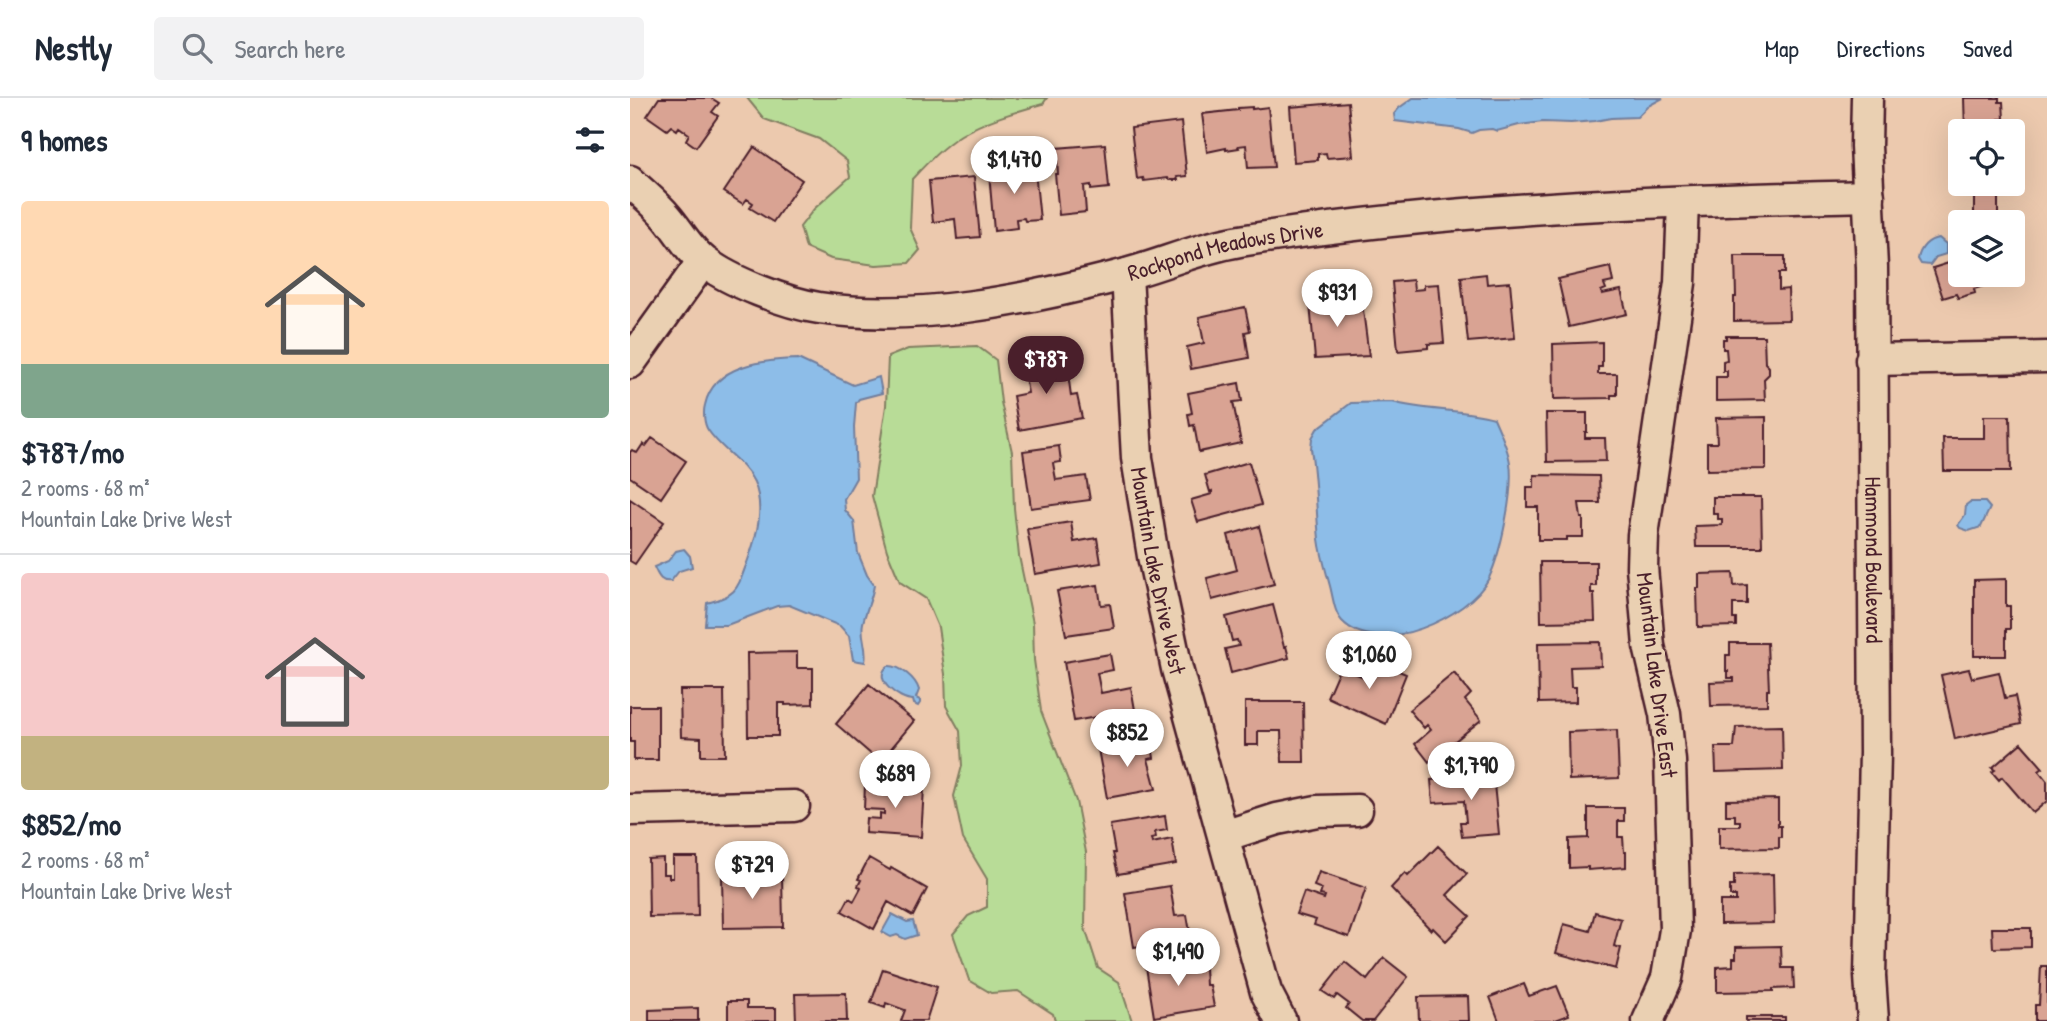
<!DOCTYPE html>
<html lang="en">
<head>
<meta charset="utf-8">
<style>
	body { margin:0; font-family:"Patrick Hand",sans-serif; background:#f2f2f3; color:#1f2937; height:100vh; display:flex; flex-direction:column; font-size:26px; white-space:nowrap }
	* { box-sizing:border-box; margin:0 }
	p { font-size:23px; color:#747a83 }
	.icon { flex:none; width:38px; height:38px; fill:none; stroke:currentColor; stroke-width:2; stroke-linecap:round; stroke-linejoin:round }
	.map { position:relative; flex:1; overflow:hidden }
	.panel { display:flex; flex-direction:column; background:#fff; width:630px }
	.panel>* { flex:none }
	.tools { position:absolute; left:1318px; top:21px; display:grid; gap:14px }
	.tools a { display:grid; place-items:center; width:77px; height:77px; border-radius:7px; background:#fff; box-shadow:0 7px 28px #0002; font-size:35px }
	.price { position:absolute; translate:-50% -60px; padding:0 16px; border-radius:24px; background:#fff; color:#222; font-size:23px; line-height:46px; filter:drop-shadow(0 2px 4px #0008) }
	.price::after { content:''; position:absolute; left:50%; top:42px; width:21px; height:16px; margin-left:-10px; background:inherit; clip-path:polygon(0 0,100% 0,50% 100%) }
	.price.on { background:#4a1f2b; color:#fff }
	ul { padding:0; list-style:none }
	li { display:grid; align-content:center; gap:14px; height:371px; padding:0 21px }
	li+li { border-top:2px solid #e0e1e3 }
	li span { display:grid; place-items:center; height:217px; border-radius:7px; color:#555 }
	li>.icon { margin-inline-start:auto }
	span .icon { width:126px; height:126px; fill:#fffc; stroke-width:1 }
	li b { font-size:30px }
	h2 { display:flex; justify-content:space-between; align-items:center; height:84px; padding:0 21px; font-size:30px }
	header { display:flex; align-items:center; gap:42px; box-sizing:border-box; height:98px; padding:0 35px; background:#fff; border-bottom:2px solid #e0e1e3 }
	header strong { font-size:33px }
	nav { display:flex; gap:38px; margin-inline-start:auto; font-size:24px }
	.search { width:490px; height:63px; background:#f2f2f3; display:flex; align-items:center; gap:18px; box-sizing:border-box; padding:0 24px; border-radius:7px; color:#747a83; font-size:26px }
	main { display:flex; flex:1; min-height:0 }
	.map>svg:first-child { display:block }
	.green { fill:#b8dc97; stroke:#817e61; stroke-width:2 }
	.water { fill:#8dbde8; stroke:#727e9c; stroke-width:2 }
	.building { fill:#d9a393; stroke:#4a1f2b; stroke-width:2 }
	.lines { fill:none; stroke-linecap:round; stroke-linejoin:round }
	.minor-casing { stroke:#4a1f2b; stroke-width:35 }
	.minor { stroke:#ead0b2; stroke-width:30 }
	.labels { text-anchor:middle; stroke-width:7; stroke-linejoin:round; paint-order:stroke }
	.street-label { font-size:23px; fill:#4a1f2b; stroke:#ead0b2 }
</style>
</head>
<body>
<header>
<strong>Nestly</strong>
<div class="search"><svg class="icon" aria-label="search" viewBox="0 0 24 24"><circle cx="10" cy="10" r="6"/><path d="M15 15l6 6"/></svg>Search here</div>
<nav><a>Map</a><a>Directions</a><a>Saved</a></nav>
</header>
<main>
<section class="panel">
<h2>9 homes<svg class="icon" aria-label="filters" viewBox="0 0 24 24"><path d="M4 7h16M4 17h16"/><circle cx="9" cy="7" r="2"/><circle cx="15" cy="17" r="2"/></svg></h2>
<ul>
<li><span style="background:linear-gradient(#ffd9b3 75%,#7fa58c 0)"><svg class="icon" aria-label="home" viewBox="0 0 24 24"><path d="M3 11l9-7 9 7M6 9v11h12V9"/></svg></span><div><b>$787/mo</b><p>2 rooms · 68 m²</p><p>Mountain Lake Drive West</p></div></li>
<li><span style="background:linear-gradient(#f6c9c9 75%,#c2b280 0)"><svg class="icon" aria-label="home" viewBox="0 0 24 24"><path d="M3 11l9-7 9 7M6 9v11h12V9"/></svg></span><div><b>$852/mo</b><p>2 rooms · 68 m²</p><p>Mountain Lake Drive West</p></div></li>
</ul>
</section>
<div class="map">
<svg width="1417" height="923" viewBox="0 0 1417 923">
	<rect width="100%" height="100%" fill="#ecc9ae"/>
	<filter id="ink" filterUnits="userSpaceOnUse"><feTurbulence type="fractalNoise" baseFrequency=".0143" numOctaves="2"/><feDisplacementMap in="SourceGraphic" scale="14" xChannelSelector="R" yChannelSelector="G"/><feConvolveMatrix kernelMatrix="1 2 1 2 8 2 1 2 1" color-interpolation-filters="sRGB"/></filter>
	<g filter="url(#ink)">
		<path class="green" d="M117,0H417L413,6C385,14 356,22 331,37C313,48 297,65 282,81L280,130L290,152L279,165L246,167L201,161L176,150L170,129L184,111L220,79L217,63L189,41L134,21Z
			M347,248L366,262L371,304L382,354L384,410L389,458L403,525L404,562L411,613L446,703L456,754L455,830L468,870L489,884L502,923H425L423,916L388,893L361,895L339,882L323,836L338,818L357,809V781L333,741L324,698L332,668L330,633L316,608L315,576L308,529L296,501L270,484L257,453L242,398L256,308L258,259L278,251Z"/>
		<path class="water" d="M783,0H1033L1018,8L1007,19L981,20L965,23L941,25L913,24L889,27L867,33L862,31L849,32L842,35L829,31L765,23L764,16L769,10Z
			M1309,140L1316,146V156L1306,159L1300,167L1291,166L1288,161C1290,150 1298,141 1309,140Z
			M168,261L223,287L249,279L252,295L229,301L226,305L224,329L226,380L214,401L215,412L224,423L228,455L237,477L244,487C242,501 236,512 233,525C230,538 238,550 235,564L223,562L219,538L210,528L159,507L147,508L97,527H75L77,505C108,497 107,491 118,462C127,437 135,410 124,384C114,363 91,352 78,332C74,326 73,314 75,307C84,266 134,262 168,261Z
			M762,304C795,313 831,311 864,320C870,334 878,350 880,365C884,393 871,454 859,480C839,519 748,561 712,523C704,514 703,499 700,488C696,473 691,457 689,441C686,411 686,381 681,351L682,340L687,331L721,305Z
			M1340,404H1355L1360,410L1351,429L1339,433L1330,430L1328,427L1335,417L1336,407Z
			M54,451L60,458L62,469L49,473L41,483C30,485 28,477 24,469L38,463L46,453Z
			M258,568C270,567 286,581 289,592L286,600L290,602V605L288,608L284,606L283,602C269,602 241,581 258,568Z
			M262,816L277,824L283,823L287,837L275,841L267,837L261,839L252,834Z"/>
		<path class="building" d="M29,0H81L89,5L82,14L88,18L66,49L56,42L59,36L49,29L47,32L41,28L37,32L17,18Z
			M1334,0H1369V4H1373L1374,21H1369V33H1335Z
			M718,4L723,58L697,60L696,55L688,56V62L664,64L660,9Z
			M622,9V11L638,9L644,69L618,70L616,47L608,48L609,50L596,52V50L577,54L572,16L608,12V10Z
			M551,24L557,78L547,79L548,82H539L538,80L514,83L513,80L507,81L501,30Z
			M475,46L479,90L461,92V87L454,88L456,114L429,117L425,76H428L426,50Z
			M124,49L172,82L143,124L120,110L123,105L117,101L113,106L94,94Z
			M404,63L410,122L395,123L394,120L386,121L387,130L364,133L359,75L387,72L386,65Z
			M344,79L350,139L327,141L325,121L303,124L299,83Z
			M1338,86H1376V90H1368V124H1344V90H1338Z
			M1330,147V177H1377L1378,180L1344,191L1345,195L1328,200L1326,196L1313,200L1303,170L1325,163L1321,150Z
			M1105,158H1155V175H1149V192L1158,191L1159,222L1104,223V199H1106Z
			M980,169L983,184L974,186L976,191L971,193L972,196L991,192L997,216L939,229L928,181Z
			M856,176L857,186L880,184L885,240L838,244L831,179Z
			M783,182L784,192L794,191V187L809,186L814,245L798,246V250L768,253L762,184Z
			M702,193L704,214L733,212L739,258L685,261L679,195Z
			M615,209L620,233L615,234L619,260L561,271L557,249L574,245L569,219Z
			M1096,238H1134L1135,265L1139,269V276L1134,281L1135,302L1086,303V279H1097V273H1093V263L1097,262L1096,251H1093V241H1096Z
			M972,244V269H968V276H987V297H981V300L924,301L923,246Z
			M436,260L441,298L447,297L452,320L389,332L383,298L398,295L393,268Z
			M609,285L612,303L603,304L611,345L569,354L564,327L560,328L558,316L562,315L558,295Z
			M916,315H957V334H955V340H975L976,363L917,364Z
			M1354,318H1380L1381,373H1314L1313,340H1354Z
			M1136,319V371L1077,372V345H1087L1086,320Z
			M22,340L56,363L31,400L0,379V354L2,352L7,355L13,346L16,348Z
			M429,348L431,364L423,365L426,382L456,378L460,402L401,410L393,353Z
			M619,364L631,407L568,424L561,402L582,396V393L580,394L575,377Z
			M904,377L969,378L970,405H949L951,420H953V439H937V442H908V409H897V389H904Z
			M1083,399H1131L1132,449H1066L1065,428L1092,427V421H1088V416H1083Z
			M0,401L34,424L5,466L0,463Z
			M441,424L444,444L467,440L471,465L405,476L397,431Z
			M629,428L644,486L582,502L577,480L607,472L598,437Z
			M910,464H966V488H961V495H964L965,523L911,524Z
			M1103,475L1104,488L1117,487V506H1103V521H1106V528L1068,529L1067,490H1069V476Z
			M1376,481V508H1380V531H1376V558H1344V482Z
			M468,487L471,507L480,506L484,530L436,537L427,493Z
			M643,507L654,549L656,548L659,560L601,575L595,551L609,548L607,542L602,543L596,519Z
			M970,544L971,568L940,569L941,589H946V604L909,605L908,545Z
			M1100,545H1137L1139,592H1137V607L1081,608L1080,584L1104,583V580H1098V573H1096V557H1100Z
			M167,554V570H183V606L155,607V605H148V638H118L117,555Z
			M480,556L483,572L467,575L471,595L501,589L505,612L444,623L434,564Z
			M748,564L776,576L756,626L697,599L710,569L741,582Z
			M1339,571L1342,580L1369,574L1375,600L1385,598L1391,626L1325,641L1311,577Z
			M824,575L841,596L835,602L851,622L799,664L785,646L801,632L797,627L794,630L779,612Z
			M239,586L284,623L250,664L206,626Z
			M50,592H94L95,658H71V640L51,639Z
			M615,604H673L674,664H652L651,633H628V647H615Z
			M0,608H28V662H4V644H0Z
			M1152,628L1153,672L1086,674L1085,649H1104L1106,629Z
			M987,632L989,680L939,682L938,634Z
			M521,642L524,660L518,661L526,691L477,700L468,651Z
			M1391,645L1413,670L1409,673L1417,683V703L1403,715L1372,679L1369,682L1362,674L1365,672L1362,670Z
			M863,676L869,736L832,739L830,724H836L834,703L803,705L801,682Z
			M235,686L294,690L291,739L235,735L236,720L250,721V715L254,716V712L234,711Z
			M1148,701V728H1151V739H1149V750L1089,751V728H1110V723H1105V717H1096V702Z
			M958,710H994V723H988V739H993L994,754H996V769L958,772V769L939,770V741L958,740Z
			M535,718L537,732L525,734L526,740L521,741L522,745L542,741L546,766L488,776L483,755H485L480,727Z
			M808,748L837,776L817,797L840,818L816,843L803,830L801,832L761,790L775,775L778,778Z
			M43,759H67L68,818L19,819L18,761L33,760V776H39V780H43Z
			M239,760L260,772L261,770L297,791L283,818L258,804L244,831L212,813L219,800L224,803L231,790L228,788L231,782L228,781Z
			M689,774L736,790L719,839L684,827L686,822L666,816L674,794L694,801L695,798L690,797L692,791L684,788Z
			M92,776H117L118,782H125V776H152L153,829L93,830Z
			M1143,776L1144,825L1090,826V803H1106V798H1100V788H1104V777Z
			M540,788L545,818L557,817L562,845L540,849L539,843L504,849L495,795Z
			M965,814L991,821L984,848L991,850L986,871L926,855L934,826L960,833Z
			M1362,830H1401V849L1363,850Z
			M1151,848L1152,870H1163L1164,890L1143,891V893L1087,894V869L1103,868V860H1106V849Z
			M754,860L778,879L743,923H732L716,910L719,906L707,897L704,901L692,893L715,864L737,882Z
			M565,861L567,871L575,870L576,887H580L584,909L524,919L516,869Z
			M1411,868H1417V923H1405V907H1409Z
			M253,871L307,889L296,923H271L275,912L256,905L255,910L241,905Z
			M894,886L899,898L927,888L939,917L923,923H869L860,899Z
			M216,895L217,923H166L165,896Z
			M838,898L839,923H789L788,899Z
			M98,903H117V910H146V923H98Z
			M68,910V923H19V912Z
			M1116,919H1155V923H1116Z"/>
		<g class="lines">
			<g class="minor-casing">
				<g id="minor">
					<path id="s1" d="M1237,0L1236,48L1242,169L1245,655L1240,878L1243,923"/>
					<path id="s2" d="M0,83C12,95 26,106 37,119C49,133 60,153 75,164C101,184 156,205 189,210C284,224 392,203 485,179C527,169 567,150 610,143C818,109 1029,103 1239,98"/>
					<path id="s3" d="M497,176L507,360L523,458L547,571L636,894L651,923"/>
					<path d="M1241,262L1417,259"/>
					<path d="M0,265L73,163"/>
					<path d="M0,712L164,708"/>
					<path d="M594,738L647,721L687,713L727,712"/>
					<path d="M1018,923L1037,880L1045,832L1040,663L1035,616L1019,548L1012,469L1013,437L1050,185L1053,104"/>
				</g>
			</g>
			<use href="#minor" class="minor"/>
		</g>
	</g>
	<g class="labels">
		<g class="street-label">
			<text dy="8" stroke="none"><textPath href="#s2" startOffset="648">Rockpond Meadows Drive</textPath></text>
			<text dy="8" stroke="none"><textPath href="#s1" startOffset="462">Hammond Boulevard</textPath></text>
			<text dy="8" stroke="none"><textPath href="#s3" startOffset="299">Mountain Lake Drive West</textPath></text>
			<text transform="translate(1027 577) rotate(83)" y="8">Mountain Lake Drive East</text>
		</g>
	</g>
</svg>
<div class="tools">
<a><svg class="icon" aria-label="locate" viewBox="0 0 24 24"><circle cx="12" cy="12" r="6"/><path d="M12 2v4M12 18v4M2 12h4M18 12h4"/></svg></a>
<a><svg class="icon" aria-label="layers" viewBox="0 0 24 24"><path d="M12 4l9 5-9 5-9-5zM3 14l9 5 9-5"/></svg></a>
</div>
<b class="price" style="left:384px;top:98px">$1,470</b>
<b class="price" style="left:707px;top:231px">$931</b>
<b class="price on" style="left:416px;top:298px">$787</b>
<b class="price" style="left:739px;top:593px">$1,060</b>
<b class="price" style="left:497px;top:671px">$852</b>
<b class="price" style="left:841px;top:704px">$1,790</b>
<b class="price" style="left:265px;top:712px">$689</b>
<b class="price" style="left:122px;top:803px">$729</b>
<b class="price" style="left:548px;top:890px">$1,490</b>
</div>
</main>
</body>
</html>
